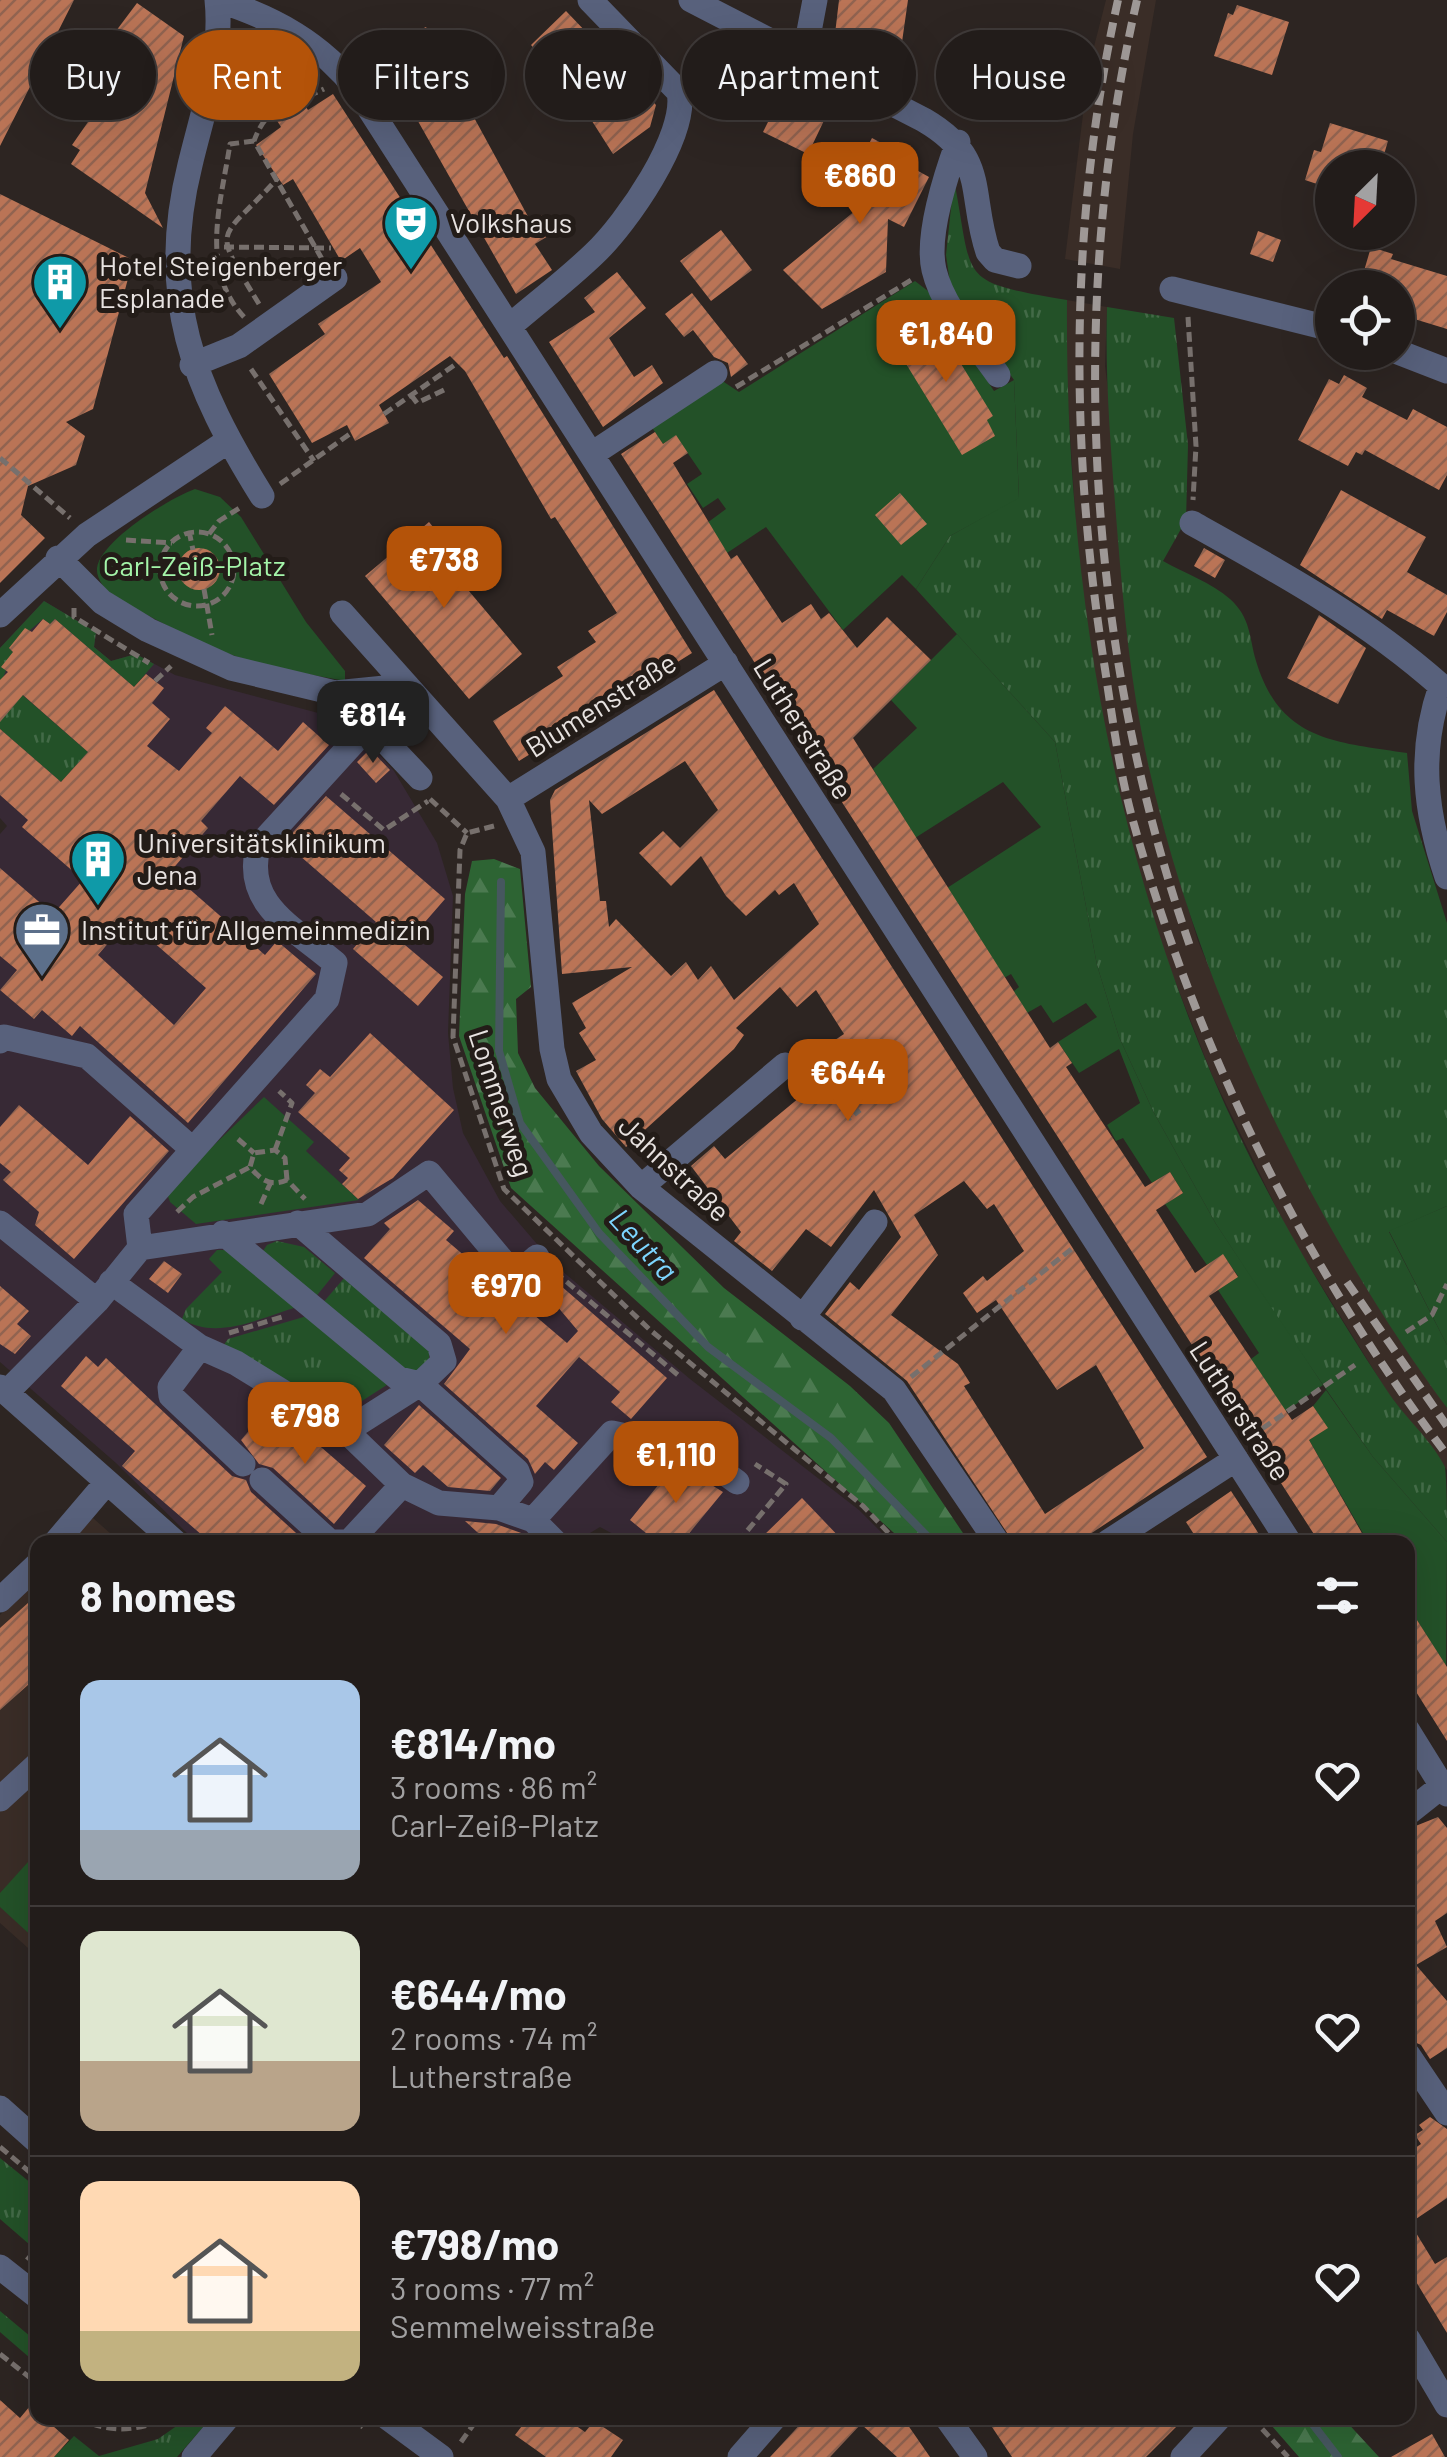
<!DOCTYPE html>
<html lang="en">
<head>
<meta charset="utf-8">
<style>
	body { margin:0; font-family:Barlow,sans-serif; background:#2a2523; color:#f1f3f6; height:100vh; display:flex; flex-direction:column; font-size:38px; white-space:nowrap }
	* { box-sizing:border-box; margin:0 }
	p { font-size:32px; color:#a2a1a2 }
	.icon { flex:none; width:55px; height:55px; fill:none; stroke:currentColor; stroke-width:2; stroke-linecap:round; stroke-linejoin:round }
	.map { position:relative; flex:1; overflow:hidden }
	.side { position:absolute; left:30px; top:1535px; width:1385px; height:890px; display:flex; flex-direction:column; background:#221c1a; border-radius:20px; box-shadow:0 10px 40px #0002,0 0 0 2px #3f3a39 }
	.side>* { flex:none }
	.banner { position:absolute; left:30px; top:30px; width:1388px; height:90px; display:flex; gap:20px }
	.needle { width:65px; rotate:204deg }
	.tools { position:absolute; left:1315px; top:150px; display:grid; gap:20px }
	.tools a { display:grid; place-items:center; width:100px; height:100px; border-radius:50%; background:#221c1a; box-shadow:0 10px 40px #0002,0 0 0 2px #3f3a39; font-size:50px }
	.price { position:absolute; translate:-50% -85px; padding:0 22px; border-radius:20px; background:#b45309; color:#fff; font-size:32px; line-height:65px; filter:drop-shadow(0 2px 5px #0008) }
	.price::after { content:''; position:absolute; left:50%; top:60px; width:30px; height:22px; margin-left:-15px; background:inherit; clip-path:polygon(0 0,100% 0,50% 100%) }
	.price.active { background:#222; color:#fff }
	ul { padding:0; list-style:none }
	li { display:flex; align-items:center; gap:30px; height:250px; padding:0 50px }
	li+li { border-top:2px solid #3f3a39 }
	li span { display:grid; place-items:center; flex:none; width:280px; height:200px; border-radius:20px; color:#555 }
	li>.icon { margin-inline-start:auto }
	span .icon { width:120px; height:120px; fill:#fffc; stroke-width:1 }
	li b { font-size:42px }
	h2 { display:flex; justify-content:space-between; align-items:center; height:120px; padding:0 50px; font-size:42px }
	.tag { padding:0 35px; border-radius:45px; background:#221c1a; box-shadow:0 10px 40px #0002,0 0 0 2px #3f3a39; font-size:35px; line-height:90px }
	.tag.active { background:#b45309; color:#fff }
	.map>svg:first-child { display:block }
	.built { fill:#3a2d27 }
	.medical { fill:#372935 }
	.grass { fill:url(#grass-tufts) }
	.forest { fill:url(#forest-firs) }
	.green { fill:#235128 }
	.lines { fill:none; stroke-linecap:round; stroke-linejoin:round }
	.stream { stroke:#46575f; stroke-width:8 }
	.building { fill:url(#building-hatch); fill-rule:evenodd }
	.path { stroke:#77706d; stroke-width:5; stroke-dasharray:10 5; stroke-linecap:butt }
	.minor { stroke:#58617c; stroke-width:25 }
	.rail { stroke:#9e9896; stroke-width:8; stroke-dasharray:15 8; stroke-linecap:butt }
	.labels { text-anchor:middle; stroke-width:10; stroke-linejoin:round; paint-order:stroke }
	.poi-label { font-size:28px; fill:#e8e3e1; stroke:#231c18; text-anchor:start }
	.park-label { font-size:28px; fill:#a4f4a9; stroke:#231c18 }
	.street-label { font-size:28px; fill:#e8e3e1; stroke:#231c18 }
	.water-label { font-size:30px; font-style:italic; fill:#7dd5fe; stroke:#231c18 }
</style>
</head>
<body>
<div class="map">
<svg width="1447" height="2457" viewBox="0 0 1447 2457">
	<defs>
		<pattern id="grass-tufts" width="24" height="20" patternUnits="userSpaceOnUse" patternTransform="scale(2.5)"><rect width="24" height="20" fill="#235128"/><path d="M3 7l-1-3M5 7V3M7 7l1-3M15 17l-1-3M17 17v-4M19 17l1-3" fill="none" stroke="#436a47"/></pattern>
		<pattern id="forest-firs" width="22" height="20" patternUnits="userSpaceOnUse" patternTransform="scale(2.5)"><rect width="22" height="20" fill="#2d6433"/><path d="M5 1l3.5 6h-7zM16 11l3.5 6h-7z" fill="#4b7a50"/></pattern>
		<pattern id="building-hatch" width="6" height="6" patternUnits="userSpaceOnUse" patternTransform="scale(2.5)"><rect width="6" height="6" fill="#ba7456"/><path d="M-1 1l2-2M0 6l6-6M5 7l2-2" fill="none" stroke="#916350"/></pattern>
	</defs>
	<rect width="100%" height="100%" fill="#2d2522"/>
	<path class="built" d="M1106,0H1156L1133,134L1120,269L1065,259L1089,66Z
		M1067,300L1107,307L1105,366L1162,821L1198,941L1248,1061L1325,1214L1447,1408V1470L1388,1393L1288,1232L1212,1075L1164,953L1126,827L1104,733L1079,573L1066,372Z
		M93,1518L120,1542H70Z
		M37,1577V1956L0,1923V1615Z"/>
	<path class="medical" d="M44,601L96,632L94,647L111,661L136,654L175,675L341,719L368,742L394,771L437,843L453,896L448,1033L453,1088L463,1133L500,1201L555,1265L690,1379L859,1510L891,1542H628L600,1527L575,1542H196L116,1463L0,1362V834L7,826L0,818V648Z"/>
	<path class="grass" d="M954,180C974,283 956,281 1067,300C1065,566 1107,827 1211,1073C1258,1184 1320,1289 1386,1389C1403,1416 1431,1439 1445,1467C1447,1485 1447,1522 1447,1542L1373,1457L1290,1337L1216,1224L1154,1113L1119,1037L1097,965L1055,742L916,589L950,536L1019,497L1014,380L951,289L946,255Z
		M1107,307L1174,318L1188,445L1186,520L1163,561C1184,573 1212,583 1230,599C1251,618 1249,637 1256,661C1280,741 1335,742 1407,753L1412,811L1447,923V1206L1389,1232L1447,1345V1408C1306,1217 1185,963 1141,729C1127,655 1121,578 1115,503C1110,438 1105,373 1107,307Z
		M44,601L96,632L94,647L111,661L136,654L154,664L134,687L55,619L50,624L43,619L9,648L13,652L3,678L88,752L61,782L0,729V648Z
		M277,1241L304,1247L335,1273L314,1299L259,1257L267,1245Z
		M217,1250H225L297,1307C261,1318 216,1341 182,1319L186,1309L222,1272L209,1259Z
		M345,1277L429,1348V1363L413,1376L321,1305Z
		M314,1314L393,1381L351,1408H339L223,1346L228,1339Z
		M0,2158L37,2188V2251L0,2219Z
		M0,2311L37,2342V2364L0,2332Z
		M188,2418H211L177,2457H54L74,2436L99,2456L158,2439Z"/>
	<path class="forest" d="M494,859L520,869L531,987L516,999L518,1053L535,1088L599,1166L724,1288L850,1386L889,1423L969,1542H904L511,1188L459,1036L465,894L472,861Z
		M1265,2418H1343L1379,2457H1299Z"/>
	<path class="green" d="M915,281L928,291L994,391L1014,380L1019,498L950,536L916,589L902,575L843,630L766,527L727,553L707,523L726,509L718,498L703,508L687,484L702,474L676,436L663,444L649,423L715,376L739,392Z
		M195,489L220,497L241,517L306,622L345,671V681L264,666L206,646L111,596C105,588 96,579 97,568C101,540 170,498 195,489Z
		M957,634L1055,742L1097,965L1119,1037L1154,1113L1216,1224L1323,1385L1285,1412L1251,1359L1259,1353L1218,1290L1238,1276L1223,1255L1207,1265L1165,1204L1183,1193L1170,1172L1152,1183L1123,1138L1116,1141L1107,1125L1140,1103L1119,1049L1079,1073L1058,1042L1097,1017L1086,1003L1053,1023L1041,1005L1027,1013L1013,992L1019,987L1011,974L1004,978L947,888L1041,827L1003,782L915,838L873,769L917,728L891,700Z
		M264,1097L314,1142L306,1151L359,1200L196,1224L170,1202L166,1191Z
		M1447,1206V1345L1389,1231Z
		M1326,1390L1373,1457L1447,1542L1446,1666L1408,1606V1542H1368L1309,1440L1327,1428L1313,1406Z
		M37,1852V1941L0,1907V1893Z"/>
	<g class="lines">
		<path class="stream" d="M501,882L499,1051L520,1123L599,1233L708,1347L831,1438L933,1542
			M1308,2418L1338,2457"/>
	</g>
	<path class="building" d="M0,0H74L0,146Z
		M839,0H908L902,42L890,41L889,48L858,45L859,37L835,34Z
		M137,3L184,36L145,193L163,228L71,164L80,150L72,145L97,109L105,114L114,73L106,69L107,43Z
		M1237,5L1289,22L1272,75L1214,56L1228,13L1233,15Z
		M566,11L656,105L650,127L613,154L576,96L531,45Z
		M426,27L438,50L442,48L457,77L453,79L531,222L541,215L553,233L535,244L552,270L516,294L381,56L397,48L394,42Z
		M987,57L1027,68L1017,117L955,109L958,59L981,62Z
		M786,86L830,108L808,154L763,132Z
		M333,94L504,358L507,356L692,653L519,761L493,721L563,676L557,667L596,642L588,631L617,613L555,517L551,519L465,371L450,356L379,405L389,423L355,441L347,425L312,443L269,374L325,334L318,324L381,282L360,248L341,261L293,179L283,185L256,145L281,127L276,119L303,103L308,110Z
		M1330,123L1388,141L1380,168H1332V189L1305,180L1314,150L1321,152Z
		M872,138L896,151L893,157L929,177L904,227L888,219L886,272L822,309L783,270L856,210L839,201L849,181L843,178L856,153L862,157Z
		M0,194L133,260L93,409L66,422L85,436L76,465L28,486L21,515L45,538L0,583Z
		M721,230L752,270L711,301L680,261Z
		M1258,231L1281,240L1273,262L1250,254Z
		M1371,247L1393,254L1391,259L1447,276V329L1398,314V288H1359Z
		M617,272L646,308L609,338L634,377L652,365L663,383L603,427L549,342L595,312L584,298Z
		M692,293L748,364L731,377L728,363L714,357L693,330L684,337L665,314Z
		M931,315L993,416L987,420L995,436L962,455L892,341Z
		M1344,375L1367,388L1362,397L1407,420L1413,409L1447,427V475L1439,490L1365,450L1362,455L1356,452L1348,466L1298,440L1329,379L1339,384Z
		M655,432L663,444L676,435L688,453L673,463L731,559L737,555L782,623L811,604L821,619L829,613L857,648L887,617L931,660L853,738L1050,1048L1058,1042L1072,1063L1066,1067L1145,1187L1170,1172L1183,1193L1156,1210L1195,1273L1223,1254L1238,1277L1209,1296L1292,1420L1313,1406L1328,1428L1309,1440L1367,1542H1319L789,720L792,698L776,696L621,454Z
		M1341,490L1426,537L1407,572L1447,595V612L1434,636L1387,610L1382,619L1300,565Z
		M900,493L927,524L901,545L875,515Z
		M429,522L468,570L458,578L522,654L469,699L365,576Z
		M1204,548L1225,560L1215,578L1194,566Z
		M178 569a21 21 0 1 1 42 0a21 21 0 1 1-42 0Z
		M1319,615L1366,648L1338,704L1287,678Z
		M43,619L50,624L55,619L134,687L146,674L164,688L152,703L170,719L147,746L179,771L212,733L206,728L225,706L278,751L303,722L329,745L274,805L240,776L201,821L208,828L170,872L265,955L277,941L316,974L188,1123L80,1026L72,1036L42,1010L34,1019L0,990L17,970L0,956V868L53,914L83,880L22,827L28,820L0,795V729L61,782L88,752L23,695L0,722V680L8,672L1,667L13,652L9,648L25,628L32,632ZM128,920L206,988L174,1025L98,955Z
		M714,690L1207,1457L1078,1542H1013L907,1381L825,1314L850,1282L859,1290L901,1237L874,1190L831,1247L806,1229L772,1271L734,1241L741,1232L691,1166L714,1146L725,1159L834,1069L821,1049L844,1034L816,990L797,1007L780,987L736,1028L744,1035L734,1049L626,1147L602,1119L576,1071L596,1060L579,1033L586,1028L572,1003L632,967L562,974L550,800L555,790ZM685,761L718,810L680,848L663,831L639,853L671,886L701,856L726,896L746,916L775,890L779,895L794,883L819,924L734,1000L711,966L698,980L686,962L671,976L616,919L609,927L606,901H600L589,800L602,814ZM964,1181L987,1209L994,1204L1024,1251L987,1281L983,1276L963,1293L977,1313L996,1300L1057,1390L1096,1365L1144,1448L1045,1514L964,1386L970,1383L958,1364L891,1315L938,1255L914,1215Z
		M370,749L390,770L376,783L357,762Z
		M326,796L445,899L405,945L443,977L418,1006L353,949L376,922L284,842Z
		M370,1033L454,1110L393,1178L358,1199L342,1184L348,1178L339,1170L350,1158L298,1112L315,1093L306,1085L320,1069L330,1077Z
		M19,1105L88,1165L130,1116L169,1151L74,1259L35,1225L39,1212L3,1180L11,1172L0,1163V1127Z
		M418,1200L454,1231L446,1240L567,1343L578,1331L535,1280L545,1272L667,1378L631,1419L611,1402L620,1392L579,1357L536,1406L578,1443L554,1470L545,1462L535,1474L528,1459L444,1384L470,1349L364,1258L390,1229L384,1223Z
		M164,1261L182,1274L168,1293L149,1279Z
		M0,1286L29,1311L17,1324L31,1336L15,1354L0,1344Z
		M86,1356L98,1367L106,1358L232,1476L246,1480L251,1492L306,1542H210L122,1466L135,1451L61,1386Z
		M419,1405L501,1478L490,1491L448,1487L423,1465L415,1473L384,1445Z
		M284,1415L366,1486L334,1524L273,1468L259,1464L241,1440L253,1426L265,1436Z
		M676,1463L723,1492L682,1542H657L630,1520Z
		M1231,1491L1250,1520L1264,1542H1199L1186,1522Z
		M802,1498L844,1542H757Z
		M465,1521L496,1524L524,1534L533,1542H488Z
		M38,1594V1676L0,1710V1628Z
		M1408,1606L1447,1667V1741L1408,1679Z
		M1438,1817L1447,1828V1913L1435,1921L1447,1947L1416,1965L1447,2001V2048L1430,2059L1421,2045L1408,2039V1829Z
		M1430,2117L1447,2129V2198L1410,2223L1435,2264L1447,2257V2333L1415,2280L1408,2284V2153L1421,2144L1415,2135L1423,2130L1419,2125Z
		M0,2400L20,2418L30,2406L69,2440L54,2457H0Z
		M528,2418H565L585,2432L594,2421L623,2440L611,2457H546L515,2435Z
		M806,2418H903L930,2457H897L861,2424L830,2457H770Z
		M986,2418H1185L1146,2457H1012Z
		M1432,2434L1445,2457H1391Z"/>
	<g class="lines">
		<path class="path" d="M693,70L715,38
			M241,74L263,118
			M224,247L331,248
			M322,259L254,141C268,102 291,105 324,89
			M259,304C210,223 218,244 278,178
			M244,317C199,269 221,203 230,144L254,141
			M1188,317L1196,446L1193,500
			M251,369L314,461
			M736,387L913,279
			M411,395L417,403L448,388
			M384,414L456,364
			M0,458L70,518
			M280,484L351,433
			M189,531L193,550
			M160 569a37 37 0 1 1 74 0a37 37 0 1 1-74 0Z
			M209,534L219,521L241,507
			M126,540L172,543
			M220,566L234,565
			M163,579L179,574
			M204,589L212,635
			M74,608V617L149,663
			M155,681L171,666
			M341,794L384,830L428,801
			M430,799L467,833
			M494,826L467,833L460,850L453,1037L504,1189L649,1329L863,1506L897,1542
			M810,1061L850,1118L860,1110
			M238,1139L254,1153
			M275,1150L292,1103L279,1091
			M287,1180L285,1158L275,1150L254,1153L250,1167C261,1180 270,1187 287,1180L305,1199
			M261,1204L270,1184
			M177,1212L193,1197L250,1167
			M555,1272L678,1375
			M1406,1332L1432,1315L1447,1284
			M229,1333L285,1316
			M911,1377L1074,1247
			M1250,1437L1355,1365
			M738,1542L786,1484L755,1464
			M0,2147L38,2179
			M27,2260L38,2247
			M0,2354L38,2384
			M78,2418C109,2433 135,2432 167,2418
			M349,2418L363,2427
			M1252,2418L1288,2457
			M461,2442L478,2418"/>
		<path class="minor" d="M217,0C223,56 203,110 190,165C157,297 193,385 262,496
			M218,0C274,18 321,43 358,91L1289,1542
			M691,0L924,120C989,158 968,192 988,252L995,260L1019,266
			M804,58L815,0
			M958,142C946,175 926,236 934,270C943,308 976,343 998,375
			M1172,289L1332,329
			M510,326C538,302 568,279 594,254C626,224 688,135 679,92L590,0
			M1398,352L1447,371
			M192,365L239,346L335,278
			M592,454L715,373
			M1192,523C1280,572 1366,619 1441,686
			M58,558L102,602L148,630L231,668L335,693L405,686
			M342,613L508,799L533,852L552,1049L559,1079L591,1133L641,1187L894,1390L997,1542
			M0,615L87,535L228,441
			M1441,686C1418,752 1425,812 1447,877
			M368,723L420,778
			M508,799L726,663
			M0,1041L4,1037L87,1056L191,1148
			M641,1187L785,1065
			M0,1223L97,1301
			M298,1223L439,1344L444,1361L420,1384L346,1431
			M140,1248L368,1214L429,1173L515,1276L537,1257
			M111,1282L200,1347L236,1363L346,1431L402,1485L439,1503L499,1508L521,1482L517,1471L420,1384L399,1379L223,1233
			M802,1318L875,1222
			M200,1347L170,1387L171,1396L243,1464
			M0,1387L175,1542
			M7,1392L97,1301L140,1248L136,1214L327,999L335,963C295,928 243,906 258,847L405,686
			M262,1480L330,1542H349L402,1485
			M499,1508L533,1520L612,1433L693,1450L737,1482
			M533,1520L555,1542
			M56,1542L107,1482
			M1108,1542L1236,1459
			M0,1600L38,1564
			M1408,1731L1447,1794
			M0,1799L38,1764
			M1408,1813L1442,1786
			M1408,2055L1447,2113
			M0,2108L38,2142
			M0,2267L38,2297
			M1408,2339L1447,2405
			M388,2418L441,2457
			M947,2418L975,2457
			M194,2457L227,2418
			M740,2457L774,2418
			M1183,2457L1219,2418"/>
		<path class="rail" d="M1118,0C1069,221 1069,446 1105,669C1113,722 1120,777 1135,828C1199,1055 1305,1267 1447,1455
			M1137,0C1066,309 1086,650 1191,949
			M1347,1282L1447,1426"/>
	</g>
	<defs>
		<g id="theatre-pin" transform="scale(2.875)"><path d="M0 17L-7.5 6A9.5 9.5 0 1 1 7.5 6Z" fill="#0f9aa8" stroke="#231c18"/><path d="M-5-5.5Q0-4 5-5.5V0Q5 5 0 6Q-5 5-5 0ZM-3.3-2.5H-1v1.5H-3.3ZM1-2.5H3.3v1.5H1ZM-2.8 1Q0 5.5 2.8 1Z" fill="#fff"/></g>
		<g id="building-pin" transform="scale(2.875)"><path d="M0 17L-7.5 6A9.5 9.5 0 1 1 7.5 6Z" fill="#0f9aa8" stroke="#231c18"/><path d="M-4-6H4V6H1V3H-1V6H-4ZM-2.5-4.3h1.7v1.8h-1.7ZM.8-4.3h1.7v1.8H.8ZM-2.5-1h1.7V.8h-1.7ZM.8-1h1.7V.8H.8Z" fill="#fff"/></g>
		<g id="office-pin" transform="scale(2.875)"><path d="M0 17L-7.5 6A9.5 9.5 0 1 1 7.5 6Z" fill="#5c6f8a" stroke="#231c18"/><path d="M-6-3h4V-5.5h4V-3h4V5H-6ZM-1-4.5V-3h2v-1.5ZM-6 0V1H6V0Z" fill="#fff"/></g>
	</defs>
	<g fill-rule="evenodd">
		<use href="#theatre-pin" x="411" y="223"/>
		<use href="#building-pin" x="60" y="282"/>
		<use href="#building-pin" x="98" y="859"/>
		<use href="#office-pin" x="42" y="930"/>
	</g>
	<g class="labels">
		<g class="poi-label">
			<text x="450" y="233">Volkshaus</text>
			<text x="99" y="276">Hotel Steigenberger<tspan x="99" dy="32">Esplanade</tspan></text>
			<text x="137" y="853">Universitätsklinikum<tspan x="137" dy="32">Jena</tspan></text>
			<text x="81" y="940">Institut für Allgemeinmedizin</text>
		</g>
		<g class="park-label">
			<text x="194" y="576">Carl-Zeiß-Platz</text>
		</g>
		<g class="street-label">
			<text transform="translate(601 705) rotate(-32)" y="10">Blumenstraße</text>
			<text transform="translate(803 729) rotate(58)" y="10">Lutherstraße</text>
			<text transform="translate(501 1103) rotate(72)" y="10">Lommerweg</text>
			<text transform="translate(674 1169) rotate(43)" y="10">Jahnstraße</text>
			<text transform="translate(1240 1411) rotate(57)" y="10">Lutherstraße</text>
		</g>
		<g class="water-label">
			<text transform="translate(643 1245) rotate(48)" y="10">Leutra</text>
		</g>
	</g>
</svg>
<div class="tools">
<a><svg class="needle" viewBox="-14 -14 28 28"><path d="M0-13l5 13h-10z" fill="#e53935"/><path d="M0 13l5-13h-10z" fill="#a2a1a2"/></svg></a>
<a><svg class="icon" aria-label="locate" viewBox="0 0 24 24"><circle cx="12" cy="12" r="6"/><path d="M12 2v4M12 18v4M2 12h4M18 12h4"/></svg></a>
</div>
<b class="price" style="left:860px;top:227px">€860</b>
<b class="price" style="left:946px;top:385px">€1,840</b>
<b class="price" style="left:444px;top:611px">€738</b>
<b class="price active" style="left:373px;top:766px">€814</b>
<b class="price" style="left:848px;top:1124px">€644</b>
<b class="price" style="left:506px;top:1337px">€970</b>
<b class="price" style="left:305px;top:1467px">€798</b>
<b class="price" style="left:676px;top:1506px">€1,110</b>
<div class="banner">
<a class="tag">Buy</a>
<a class="tag active">Rent</a>
<a class="tag">Filters</a>
<a class="tag">New</a>
<a class="tag">Apartment</a>
<a class="tag">House</a>
</div>
<section class="side">
<h2>8 homes<svg class="icon" aria-label="filters" viewBox="0 0 24 24"><path d="M4 7h16M4 17h16"/><circle cx="9" cy="7" r="2"/><circle cx="15" cy="17" r="2"/></svg></h2>
<ul>
<li><span style="background:linear-gradient(#a9c7e8 75%,#9aa5b1 0)"><svg class="icon" aria-label="home" viewBox="0 0 24 24"><path d="M3 11l9-7 9 7M6 9v11h12V9"/></svg></span><div><b>€814/mo</b><p>3 rooms · 86 m²</p><p>Carl-Zeiß-Platz</p></div><svg class="icon" aria-label="heart" viewBox="0 0 24 24"><path d="M12 20l-8-8c-3-5 5-10 8-4 3-6 11-1 8 4z"/></svg></li>
<li><span style="background:linear-gradient(#dfe7d0 65%,#b9a48a 0)"><svg class="icon" aria-label="home" viewBox="0 0 24 24"><path d="M3 11l9-7 9 7M6 9v11h12V9"/></svg></span><div><b>€644/mo</b><p>2 rooms · 74 m²</p><p>Lutherstraße</p></div><svg class="icon" aria-label="heart" viewBox="0 0 24 24"><path d="M12 20l-8-8c-3-5 5-10 8-4 3-6 11-1 8 4z"/></svg></li>
<li><span style="background:linear-gradient(#ffd9b3 75%,#c2b280 0)"><svg class="icon" aria-label="home" viewBox="0 0 24 24"><path d="M3 11l9-7 9 7M6 9v11h12V9"/></svg></span><div><b>€798/mo</b><p>3 rooms · 77 m²</p><p>Semmelweisstraße</p></div><svg class="icon" aria-label="heart" viewBox="0 0 24 24"><path d="M12 20l-8-8c-3-5 5-10 8-4 3-6 11-1 8 4z"/></svg></li>
</ul>
</section>
</div>
</body>
</html>
